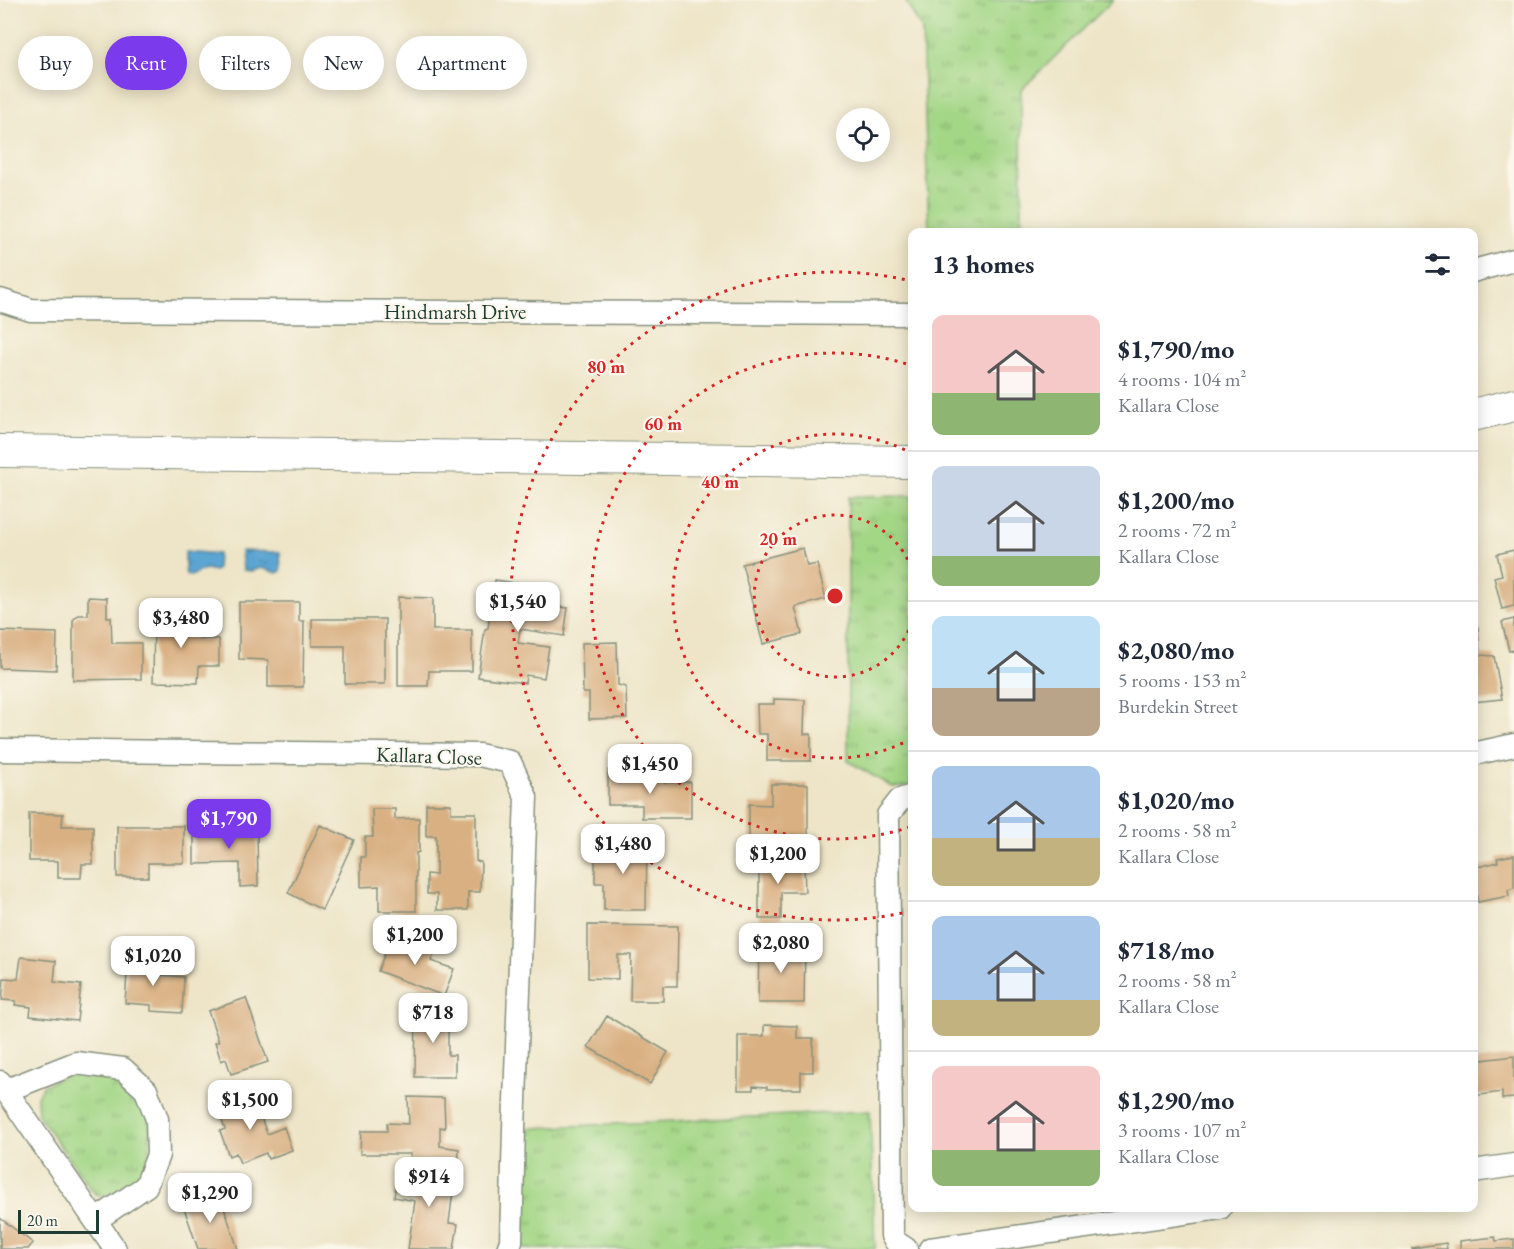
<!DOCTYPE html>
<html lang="en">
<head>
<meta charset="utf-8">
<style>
	body { margin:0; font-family:"EB Garamond",serif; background:#f2f2f3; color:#1f2937; height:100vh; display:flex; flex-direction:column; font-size:22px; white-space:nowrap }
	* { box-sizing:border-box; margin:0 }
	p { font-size:20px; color:#747a83 }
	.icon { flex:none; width:33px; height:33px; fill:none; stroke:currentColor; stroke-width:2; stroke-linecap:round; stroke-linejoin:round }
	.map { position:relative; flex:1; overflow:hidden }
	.details { position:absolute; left:908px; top:228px; width:570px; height:984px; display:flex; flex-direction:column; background:#fff; border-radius:12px; box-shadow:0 3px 15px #0003 }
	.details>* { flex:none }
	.top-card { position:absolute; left:18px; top:36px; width:570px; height:54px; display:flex; gap:12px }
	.tools { position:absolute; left:836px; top:108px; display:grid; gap:12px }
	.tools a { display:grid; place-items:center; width:54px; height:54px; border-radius:50%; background:#fff; box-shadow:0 3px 15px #0003; font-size:30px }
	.scale { position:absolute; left:18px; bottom:15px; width:81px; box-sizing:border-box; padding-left:6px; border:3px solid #1f3d34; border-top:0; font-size:16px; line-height:21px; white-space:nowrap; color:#1f3d34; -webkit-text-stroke:4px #fbf7ec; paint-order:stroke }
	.price { position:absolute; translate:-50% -51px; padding:0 14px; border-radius:12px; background:#fff; color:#222; font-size:20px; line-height:39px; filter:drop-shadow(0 2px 3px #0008) }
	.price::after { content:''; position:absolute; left:50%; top:36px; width:18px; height:14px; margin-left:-9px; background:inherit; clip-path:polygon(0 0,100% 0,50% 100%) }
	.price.active { background:#7c3aed; color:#fff }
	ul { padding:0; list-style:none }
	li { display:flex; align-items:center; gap:18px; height:150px; padding:0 24px }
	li+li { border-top:2px solid #e0e1e3 }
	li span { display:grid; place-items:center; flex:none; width:168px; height:120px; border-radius:12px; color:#555 }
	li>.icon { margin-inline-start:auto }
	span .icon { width:72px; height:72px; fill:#fffc; stroke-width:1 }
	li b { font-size:26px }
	h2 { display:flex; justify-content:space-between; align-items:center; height:72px; padding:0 24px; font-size:26px }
	.chip { padding:0 21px; border-radius:27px; background:#fff; box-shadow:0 3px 15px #0003; font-size:21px; line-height:54px }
	.chip.active { background:#7c3aed; color:#fff }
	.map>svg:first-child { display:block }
	.park { fill:url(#park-tufts); stroke:#618a5c; stroke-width:1.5 }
	.water { fill:url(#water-ripples); stroke:#3d7184; stroke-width:1.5 }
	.building { fill:#d9b082 }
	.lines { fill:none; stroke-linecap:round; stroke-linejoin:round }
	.street-casing { stroke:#86917e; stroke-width:25 }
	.secondary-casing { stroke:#86917e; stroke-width:34 }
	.street { stroke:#fff; stroke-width:22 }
	.secondary { stroke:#fff; stroke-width:32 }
	.ring { fill:none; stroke:#d62828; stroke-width:3; stroke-dasharray:3 6 }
	.labels { text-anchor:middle; stroke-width:4.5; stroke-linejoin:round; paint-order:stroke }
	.street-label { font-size:21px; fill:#1f3d34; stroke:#fbf7ec }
	.centre { fill:#d62828; stroke:#fbf7ec; stroke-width:3 }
	.ring-label { font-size:18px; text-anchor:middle; font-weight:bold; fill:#d62828; stroke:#fbf7ec; stroke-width:4.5; stroke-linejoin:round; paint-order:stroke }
</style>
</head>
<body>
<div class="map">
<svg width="1514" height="1249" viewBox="0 0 1514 1249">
	<defs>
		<pattern id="park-tufts" width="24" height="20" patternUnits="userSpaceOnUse" patternTransform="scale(1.5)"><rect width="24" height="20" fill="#a3d685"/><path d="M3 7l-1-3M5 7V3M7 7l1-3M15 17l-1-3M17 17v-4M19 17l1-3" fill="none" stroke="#84af6e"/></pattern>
		<pattern id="water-ripples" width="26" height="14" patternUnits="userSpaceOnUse" patternTransform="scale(1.5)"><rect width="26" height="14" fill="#5ba5d3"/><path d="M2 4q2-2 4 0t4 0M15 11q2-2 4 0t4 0" fill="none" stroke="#4b88ac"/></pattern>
	</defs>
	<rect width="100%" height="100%" fill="#fbf7ec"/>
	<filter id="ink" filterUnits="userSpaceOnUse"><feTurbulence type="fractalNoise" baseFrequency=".0167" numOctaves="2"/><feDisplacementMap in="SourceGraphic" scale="12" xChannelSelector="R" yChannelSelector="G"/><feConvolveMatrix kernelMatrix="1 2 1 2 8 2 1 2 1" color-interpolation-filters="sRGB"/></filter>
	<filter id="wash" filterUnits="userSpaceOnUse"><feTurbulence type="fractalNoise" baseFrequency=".008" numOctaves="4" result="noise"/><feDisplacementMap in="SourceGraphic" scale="24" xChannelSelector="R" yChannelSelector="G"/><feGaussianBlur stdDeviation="1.35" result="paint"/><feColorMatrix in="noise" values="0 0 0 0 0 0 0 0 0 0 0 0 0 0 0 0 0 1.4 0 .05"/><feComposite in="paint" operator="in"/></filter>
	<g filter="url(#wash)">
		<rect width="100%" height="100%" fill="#eee5c8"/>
		<path class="park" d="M905,0H1113L1021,90L1022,232H929L922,30Z
			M912,496V786L892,787L848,761V497Z
			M91,1072L130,1089L150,1119V1151L139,1181L110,1197L95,1194L38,1115L37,1097L42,1086L67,1075Z
			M870,1111L875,1249H526L512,1241L514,1129Z"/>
		<path class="water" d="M185,551L218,554L217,569L215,571L205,569L191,576L187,575L185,572Z
			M241,551L280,552L281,571L277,573L261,568L252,571L243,570Z"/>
		<g id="blocks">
			<path class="building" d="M803,548L807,566L817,564L826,599L795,607L802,634L763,644L742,564Z
				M1514,550V606L1502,609L1494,577L1502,575L1497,554Z
				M495,580L535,586L533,596L554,599V606L568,608L564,636L520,629L518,643L549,647L544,678L526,675L525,683L478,677L485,629L488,628Z
				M88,597L107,598V617H111L112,643H141V679L73,680V620L78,615H88Z
				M398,597L433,598V630H472V671H429L428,686H398Z
				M239,602H299V621H304L303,687H268V660L239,659Z
				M154,614L200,615L199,639H219V666H199L198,683L153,682Z
				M312,619H385V684H345V646H312Z
				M1514,619V650L1509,651L1502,622Z
				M1473,627H1478L1480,655L1494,656L1502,699L1473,702Z
				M0,631L57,633L56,670L0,668Z
				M617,642L618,685L626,687L627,718L589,719V693H583L582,643Z
				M774,699L805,700L804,734H811V761H767V734H758L757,704H774Z
				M608,770H648V782H691V818H642V805H608Z
				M771,784H808V840H749V804L771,805Z
				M426,804H451V813H476V861L481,862L480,892H468V910H437V894H427V874L436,875V836H426Z
				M372,809H395V819L419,818V852L416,853V911H379V886L361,887V857H365V837H373Z
				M29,813L63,814L62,826H93V864H82L81,878H58V861H29Z
				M320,825L354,840L322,910L288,893Z
				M117,826H184V863H148V877H117Z
				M194,828H257L258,886L240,887V863L194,864Z
				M606,841H647L646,910H604V883H595V852L606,851Z
				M1514,855V888L1508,890L1509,896L1478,902L1473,875V868L1498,862L1497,858Z
				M759,861H804L805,892H781V919H759Z
				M588,925L678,926L677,986H663V1001H630L631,955H618V979L588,978Z
				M392,934L435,950L431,961L454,969L444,996L378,971Z
				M759,944H805L804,1003H758Z
				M21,957L56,961L54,982L81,985L77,1021L30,1016L31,1007L15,1005L16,1001L2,1000L4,978L18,979Z
				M128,959L159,961L158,975L184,977L182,1013L151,1011V1005L125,1003Z
				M246,998L268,1062L231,1074L226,1059L221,1061L215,1042H219L208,1011Z
				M416,1008H448V1055H455V1077H415Z
				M607,1016L668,1052L650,1084L588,1047Z
				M764,1025L797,1026V1038H813V1072H801V1089H767V1087L753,1086V1090H738V1036H764Z
				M1514,1056V1098L1502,1099V1092L1473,1096V1061Z
				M252,1093L267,1134L284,1127L292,1150L268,1159L266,1153L240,1163L236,1153L229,1156L220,1131L225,1129L217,1106Z
				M408,1097L444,1098L445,1128L440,1127V1146L459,1149L458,1169L409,1166L411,1154H360L361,1131H387V1123L409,1124Z
				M399,1167L455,1175L449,1223L458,1224L454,1249H408L415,1201L394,1197Z
				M219,1193L238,1249H198L183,1205Z
				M0,1218L33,1243L28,1249H0Z
				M1495,1237L1496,1241L1514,1239V1249H1460V1241Z
				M1446,1243L1447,1249H1412V1248Z"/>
		</g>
	</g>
	<g filter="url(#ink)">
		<use href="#blocks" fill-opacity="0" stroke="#86917e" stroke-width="1.5"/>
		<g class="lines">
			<g class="street-casing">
				<path id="street" d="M1473,271L1514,260
					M0,300L31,310L912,314
					M0,750L479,755L510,762L526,797L514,1129L511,1241L508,1249
					M1473,754L1514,745
					M0,1082L115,1249
					M7,1090L76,1063L123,1069L146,1090L157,1119L158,1155L146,1186L96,1220
					M1473,1171L1514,1165
					M906,1249L897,1243L892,1236L888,815L900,800L912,796
					M930,1249L1220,1208"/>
			</g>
			<g class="secondary-casing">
				<path id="secondary" d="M1473,415L1514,405
					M0,451L912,462"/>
			</g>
			<use href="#street" class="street"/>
			<use href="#secondary" class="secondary"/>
		</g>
	</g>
	<g class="ring">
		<path d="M912 622A81 81 0 1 1 912 570"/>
		<path d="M911 739A162 162 0 1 1 911 453"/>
		<path d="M910 827A243 243 0 1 1 910 365"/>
		<path d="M911 911A324 324 0 1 1 911 281"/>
	</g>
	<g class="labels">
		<g class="street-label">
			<text x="455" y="319">Hindmarsh Drive</text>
			<text transform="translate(429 756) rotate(2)" y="7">Kallara Close</text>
		</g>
	</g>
	<circle cx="835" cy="596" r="9" class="centre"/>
	<g class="ring-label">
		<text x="606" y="373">80 m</text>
		<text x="663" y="430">60 m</text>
		<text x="720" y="488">40 m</text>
		<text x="778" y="545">20 m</text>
	</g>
</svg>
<div class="tools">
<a><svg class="icon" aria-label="locate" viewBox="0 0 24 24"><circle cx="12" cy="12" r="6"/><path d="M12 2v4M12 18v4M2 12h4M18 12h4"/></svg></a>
</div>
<div class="scale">20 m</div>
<b class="price" style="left:518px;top:633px">$1,540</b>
<b class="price" style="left:181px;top:649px">$3,480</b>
<b class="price" style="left:650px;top:795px">$1,450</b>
<b class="price active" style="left:229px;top:850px">$1,790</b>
<b class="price" style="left:623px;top:875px">$1,480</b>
<b class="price" style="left:778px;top:885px">$1,200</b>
<b class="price" style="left:415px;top:966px">$1,200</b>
<b class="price" style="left:781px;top:974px">$2,080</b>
<b class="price" style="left:153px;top:987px">$1,020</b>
<b class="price" style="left:433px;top:1044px">$718</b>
<b class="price" style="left:250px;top:1131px">$1,500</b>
<b class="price" style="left:429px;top:1208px">$914</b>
<b class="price" style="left:210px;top:1224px">$1,290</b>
<div class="top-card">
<a class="chip">Buy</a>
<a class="chip active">Rent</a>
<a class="chip">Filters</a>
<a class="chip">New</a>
<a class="chip">Apartment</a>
</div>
<section class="details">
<h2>13 homes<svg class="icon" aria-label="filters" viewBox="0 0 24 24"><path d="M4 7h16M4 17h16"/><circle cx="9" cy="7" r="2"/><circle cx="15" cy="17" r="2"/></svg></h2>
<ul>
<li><span style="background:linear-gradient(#f6c9c9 65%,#8fb573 0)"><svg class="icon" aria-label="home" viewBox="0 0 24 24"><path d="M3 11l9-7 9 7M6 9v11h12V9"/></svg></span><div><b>$1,790/mo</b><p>4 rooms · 104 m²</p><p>Kallara Close</p></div></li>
<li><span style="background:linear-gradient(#c9d6e8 75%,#8fb573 0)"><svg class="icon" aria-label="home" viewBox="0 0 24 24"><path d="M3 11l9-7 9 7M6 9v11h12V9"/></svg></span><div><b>$1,200/mo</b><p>2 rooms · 72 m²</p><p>Kallara Close</p></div></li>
<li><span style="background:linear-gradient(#bfe0f5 60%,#b9a48a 0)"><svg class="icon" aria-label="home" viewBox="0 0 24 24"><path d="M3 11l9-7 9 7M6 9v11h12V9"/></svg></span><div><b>$2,080/mo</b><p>5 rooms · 153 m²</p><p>Burdekin Street</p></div></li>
<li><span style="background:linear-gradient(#a9c7e8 60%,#c2b280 0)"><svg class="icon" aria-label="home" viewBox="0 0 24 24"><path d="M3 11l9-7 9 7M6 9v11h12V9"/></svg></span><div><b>$1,020/mo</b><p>2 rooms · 58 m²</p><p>Kallara Close</p></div></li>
<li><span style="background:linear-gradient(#a9c7e8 70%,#c2b280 0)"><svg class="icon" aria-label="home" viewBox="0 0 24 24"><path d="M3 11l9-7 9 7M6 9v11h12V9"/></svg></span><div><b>$718/mo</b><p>2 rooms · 58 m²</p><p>Kallara Close</p></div></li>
<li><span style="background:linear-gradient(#f6c9c9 70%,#8fb573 0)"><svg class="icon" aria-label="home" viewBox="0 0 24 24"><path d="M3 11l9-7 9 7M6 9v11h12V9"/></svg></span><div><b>$1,290/mo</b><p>3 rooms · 107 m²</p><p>Kallara Close</p></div></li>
</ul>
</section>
</div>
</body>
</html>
